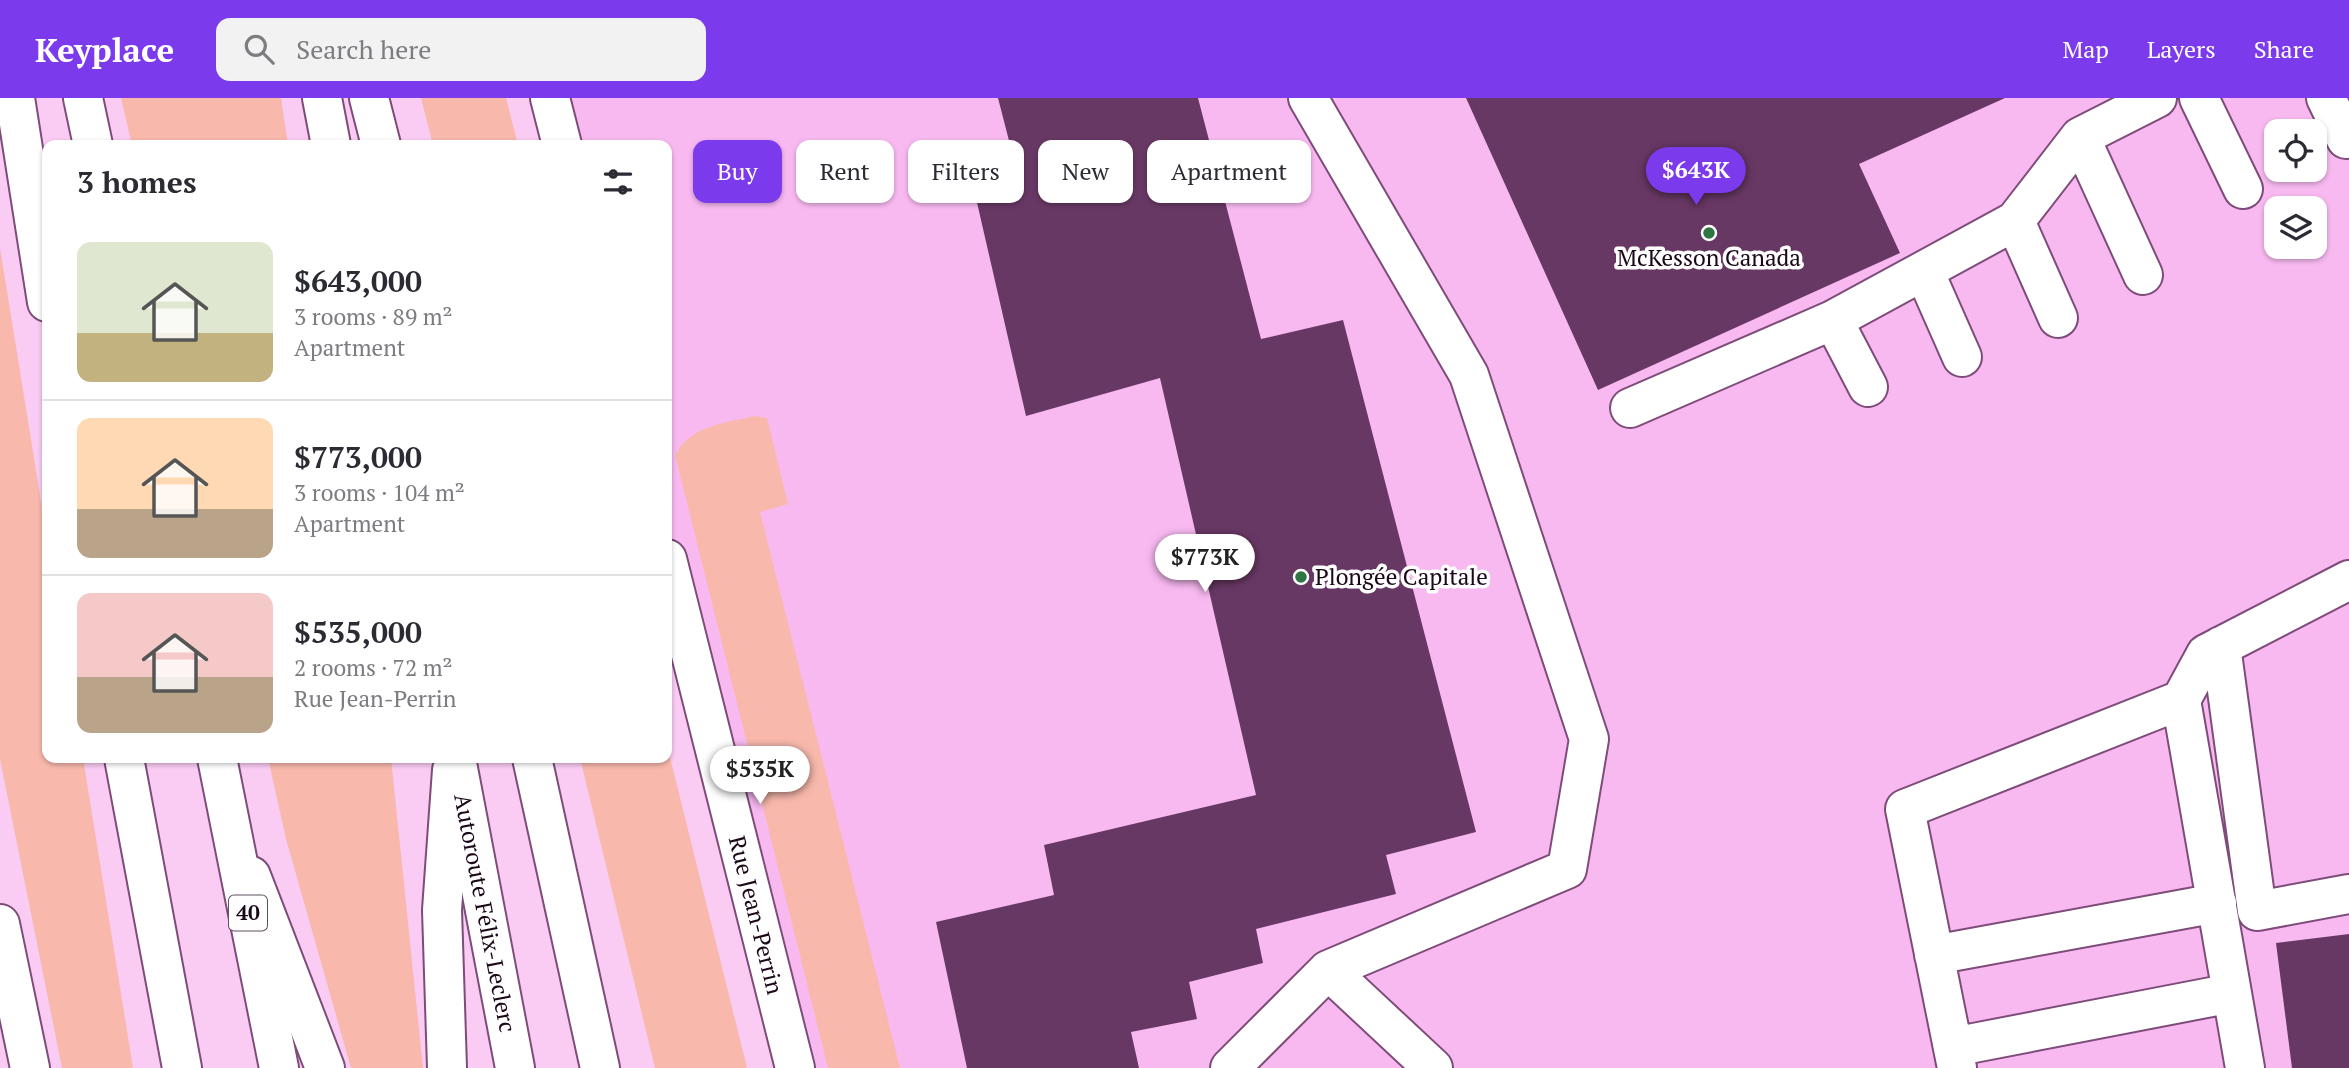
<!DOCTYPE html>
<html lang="en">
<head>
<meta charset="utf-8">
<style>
	body { margin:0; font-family:"PT Serif",serif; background:#f2f2f3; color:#2b2b33; height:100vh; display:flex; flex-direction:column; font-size:26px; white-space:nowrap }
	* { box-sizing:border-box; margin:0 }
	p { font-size:23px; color:#7c7c81 }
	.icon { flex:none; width:38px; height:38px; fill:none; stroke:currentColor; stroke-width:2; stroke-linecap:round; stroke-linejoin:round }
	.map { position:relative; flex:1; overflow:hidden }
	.side { position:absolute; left:42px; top:42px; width:630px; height:623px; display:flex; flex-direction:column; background:#fff; border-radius:14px; box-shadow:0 2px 5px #0004 }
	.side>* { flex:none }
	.banner { position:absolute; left:693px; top:42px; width:665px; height:63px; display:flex; gap:14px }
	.controls { position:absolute; left:2264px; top:21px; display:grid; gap:14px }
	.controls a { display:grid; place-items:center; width:63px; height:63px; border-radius:14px; background:#fff; box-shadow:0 2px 5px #0004; font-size:35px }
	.price { position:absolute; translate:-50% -60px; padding:0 16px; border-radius:24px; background:#fff; color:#222; font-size:23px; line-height:46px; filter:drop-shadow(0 2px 4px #0008) }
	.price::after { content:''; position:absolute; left:50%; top:42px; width:21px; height:16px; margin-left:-10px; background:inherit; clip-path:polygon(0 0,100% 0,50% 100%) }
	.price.current { background:#7c3aed; color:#fff }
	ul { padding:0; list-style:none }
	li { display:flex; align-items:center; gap:21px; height:175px; padding:0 35px }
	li+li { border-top:2px solid #e1e1e2 }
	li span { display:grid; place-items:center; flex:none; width:196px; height:140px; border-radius:14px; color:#555 }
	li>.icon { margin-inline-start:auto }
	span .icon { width:84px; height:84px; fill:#fffc; stroke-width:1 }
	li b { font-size:30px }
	h2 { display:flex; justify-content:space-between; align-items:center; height:84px; padding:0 35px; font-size:30px }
	.pill { padding:0 24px; border-radius:14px; background:#fff; box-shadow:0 2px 5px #0004; font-size:24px; line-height:63px }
	.pill.current { background:#7c3aed; color:#fff }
	header { display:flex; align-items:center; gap:42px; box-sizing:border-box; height:98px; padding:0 35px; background:#7c3aed; color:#fff }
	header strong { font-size:33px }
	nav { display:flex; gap:38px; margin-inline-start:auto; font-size:24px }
	.search { width:490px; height:63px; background:#f2f2f3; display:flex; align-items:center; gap:18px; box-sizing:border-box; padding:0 24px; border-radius:14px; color:#7c7c81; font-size:26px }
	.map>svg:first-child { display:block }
	.built { fill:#f8b9f1; fill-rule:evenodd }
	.green { fill:#f8b8ac }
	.building { fill:#683864 }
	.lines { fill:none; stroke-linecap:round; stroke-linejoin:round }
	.minor-casing { stroke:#7e4c79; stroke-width:42 }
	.highway-casing { stroke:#7e4c79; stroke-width:42 }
	.minor { stroke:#fff; stroke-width:38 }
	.highway { stroke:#fff; stroke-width:38 }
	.poi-dot { fill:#2e7643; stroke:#fefefe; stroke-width:2.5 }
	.labels { text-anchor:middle; stroke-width:7; stroke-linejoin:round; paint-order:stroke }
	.shield { fill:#fefefe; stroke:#5e515d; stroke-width:2 }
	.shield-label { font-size:21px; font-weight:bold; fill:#1a0718 }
	.poi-label { font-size:23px; fill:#1a0718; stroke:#fefefe }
	.street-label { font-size:23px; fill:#1a0718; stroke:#fefefe }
</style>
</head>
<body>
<header>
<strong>Keyplace</strong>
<div class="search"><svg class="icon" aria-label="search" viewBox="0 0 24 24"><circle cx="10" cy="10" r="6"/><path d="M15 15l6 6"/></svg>Search here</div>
<nav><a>Map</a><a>Layers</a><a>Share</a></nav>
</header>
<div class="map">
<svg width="2349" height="970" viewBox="0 0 2349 970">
	<rect width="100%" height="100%" fill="#faccf4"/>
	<path class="built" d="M550,0H2349V970H795L667,461V47H562ZM2277,33H2315V72H2277ZM2277,110H2315V149H2277Z"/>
	<path class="green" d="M121,0H281L288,47H132Z
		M421,0H506L518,47H433Z
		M0,150L47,440V660H83L133,970H62L0,661Z
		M754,318L767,320L788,406L760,414L900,970H828L675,357C692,327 722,326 754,318Z
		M667,647L747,970H655L580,660H667Z
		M268,660H391L423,970H351L286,741Z"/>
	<path class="building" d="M998,0H1198L1261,241L1343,222L1476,734L1386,757L1396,796L1256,831L1263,865L1189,884L1197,921L1131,934L1139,970H967L936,824L1054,797L1044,747L1256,697L1160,280L1026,318L970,74L1015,66Z
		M1466,0H2005L1859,66L1900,155L1598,292Z
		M2349,836V970H2292L2276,845Z"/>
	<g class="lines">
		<g class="minor-casing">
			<path id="minor" d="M550,0L562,47
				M1308,0L1469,277L1589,641L1567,771L1328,872
				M2199,0L2243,91
				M2326,0L2346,41
				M2080,39L2143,177
				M2015,123L2058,220
				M1924,173L1962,259
				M1868,289L1833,222L2015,123L2080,39L2157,0
				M1630,310L1833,222
				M667,461L795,970
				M2221,548L2257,813L2349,796
				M2181,602L2206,556L2349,482
				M251,778L325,970
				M0,826L30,970
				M1934,857L2217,805
				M1953,949L2232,895
				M447,970L442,812L452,672
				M1230,970L1328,872L1433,970
				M1957,970L1905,711L2181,602L2245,970"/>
		</g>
		<g class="highway-casing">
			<path id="highway" d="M15,0L47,204
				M83,0L93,47
				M322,0L331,47
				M369,0L381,47
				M124,660L182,970
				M217,660L279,970
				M456,660L515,970
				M532,660L600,970"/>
		</g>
		<use href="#minor" class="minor"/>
		<use href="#highway" class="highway"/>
	</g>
	<g class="poi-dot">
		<circle cx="1709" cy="135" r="7"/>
		<circle cx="1301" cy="479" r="7"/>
	</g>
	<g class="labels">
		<rect class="shield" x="229" y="797.5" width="38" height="35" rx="5"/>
		<g class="shield-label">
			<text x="248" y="822">40</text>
		</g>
		<g class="poi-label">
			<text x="1709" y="168">McKesson Canada</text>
			<text x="1315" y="487" text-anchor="start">Plongée Capitale</text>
		</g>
		<g class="street-label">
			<text transform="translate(485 815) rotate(79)" y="8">Autoroute Félix-Leclerc</text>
			<text transform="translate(756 817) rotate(76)" y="8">Rue Jean-Perrin</text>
		</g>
	</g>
</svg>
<div class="controls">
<a><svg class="icon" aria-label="locate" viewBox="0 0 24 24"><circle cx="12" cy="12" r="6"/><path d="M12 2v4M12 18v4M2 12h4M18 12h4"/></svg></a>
<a><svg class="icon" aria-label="layers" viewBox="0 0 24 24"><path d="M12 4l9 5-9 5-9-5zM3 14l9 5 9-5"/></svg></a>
</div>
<b class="price current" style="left:1696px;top:109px">$643K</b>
<b class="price" style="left:1205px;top:496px">$773K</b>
<b class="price" style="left:760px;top:708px">$535K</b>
<div class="banner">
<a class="pill current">Buy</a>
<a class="pill">Rent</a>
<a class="pill">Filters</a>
<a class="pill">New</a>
<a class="pill">Apartment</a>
</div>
<section class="side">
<h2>3 homes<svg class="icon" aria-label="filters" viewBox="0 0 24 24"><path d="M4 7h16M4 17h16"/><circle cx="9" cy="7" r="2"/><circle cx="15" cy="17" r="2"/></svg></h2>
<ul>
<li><span style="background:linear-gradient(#dfe7d0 65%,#c2b280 0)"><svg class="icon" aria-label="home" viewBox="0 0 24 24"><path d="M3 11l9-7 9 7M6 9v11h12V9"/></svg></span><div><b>$643,000</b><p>3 rooms · 89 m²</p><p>Apartment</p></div></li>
<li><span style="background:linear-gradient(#ffd9b3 65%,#b9a48a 0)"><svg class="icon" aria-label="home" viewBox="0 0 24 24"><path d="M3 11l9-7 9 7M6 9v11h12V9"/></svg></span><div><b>$773,000</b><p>3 rooms · 104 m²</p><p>Apartment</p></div></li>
<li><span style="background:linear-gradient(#f6c9c9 60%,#b9a48a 0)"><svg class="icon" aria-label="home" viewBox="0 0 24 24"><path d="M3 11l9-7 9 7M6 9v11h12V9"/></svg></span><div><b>$535,000</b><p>2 rooms · 72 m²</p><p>Rue Jean-Perrin</p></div></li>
</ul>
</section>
</div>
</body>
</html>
